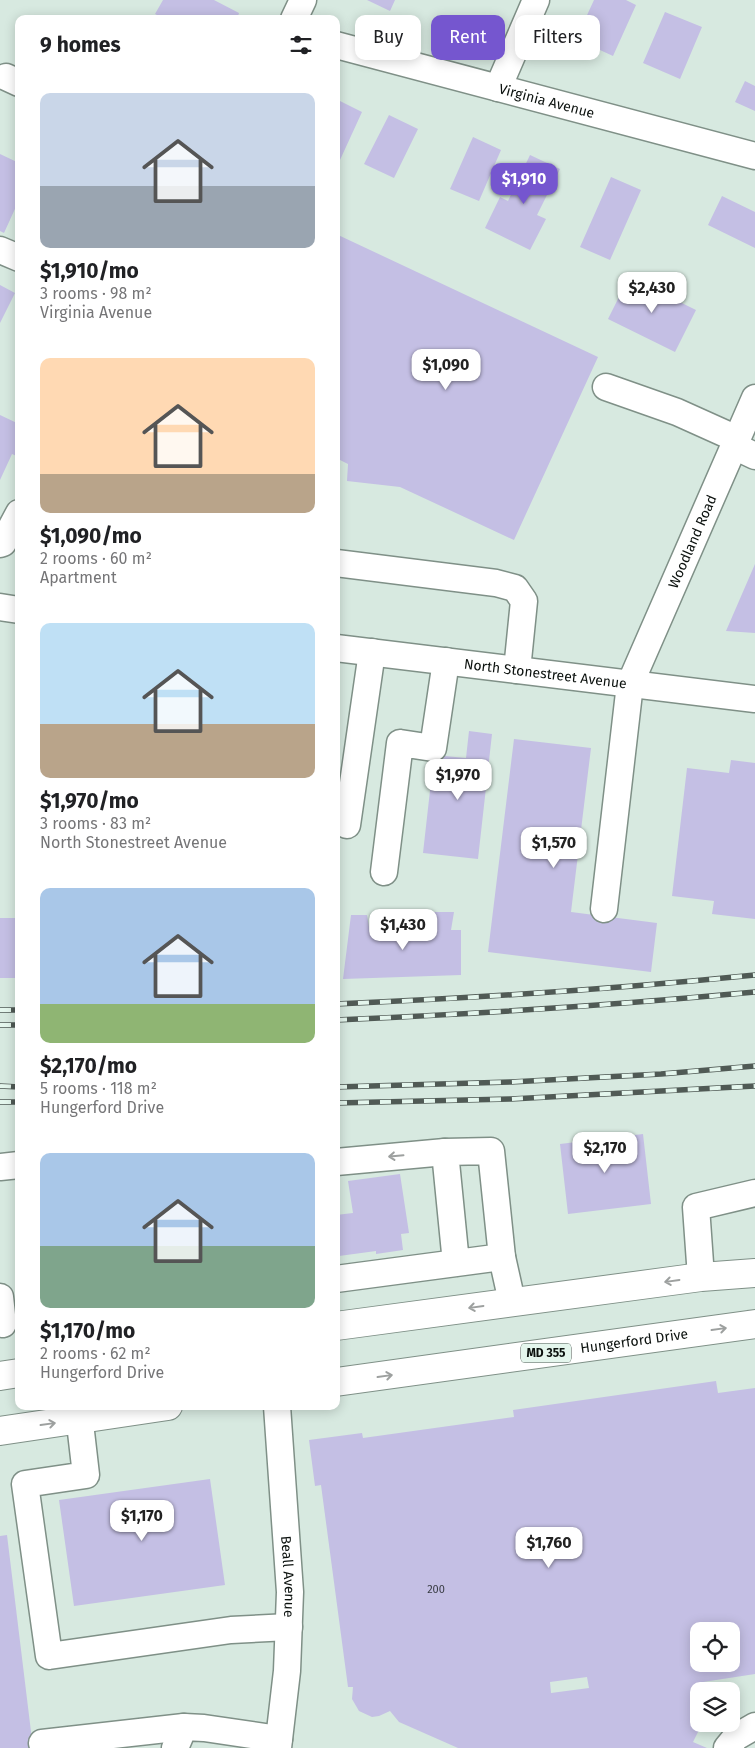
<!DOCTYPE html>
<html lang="en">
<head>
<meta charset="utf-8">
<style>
	body { margin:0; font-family:"Fira Sans",sans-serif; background:#f2f2f2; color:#202124; height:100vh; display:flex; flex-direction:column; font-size:19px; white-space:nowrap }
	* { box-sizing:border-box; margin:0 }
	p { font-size:16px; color:#757577 }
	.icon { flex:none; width:28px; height:28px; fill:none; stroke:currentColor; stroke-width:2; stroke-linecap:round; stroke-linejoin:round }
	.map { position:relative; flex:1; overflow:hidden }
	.panel { position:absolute; left:15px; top:15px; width:325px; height:1395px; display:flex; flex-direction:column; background:#fff; border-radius:10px; box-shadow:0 2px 12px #0003 }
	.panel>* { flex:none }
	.banner { position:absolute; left:355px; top:15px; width:325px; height:45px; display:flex; gap:10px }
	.buttons { position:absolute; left:690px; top:1622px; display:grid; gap:10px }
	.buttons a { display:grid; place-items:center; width:50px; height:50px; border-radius:10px; background:#fff; box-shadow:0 2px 12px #0003; font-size:25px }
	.price { position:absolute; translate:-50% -42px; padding:0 11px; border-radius:10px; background:#fff; color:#222; font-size:16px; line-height:32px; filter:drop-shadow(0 1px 2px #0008) }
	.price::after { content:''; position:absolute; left:50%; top:30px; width:15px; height:11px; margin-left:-8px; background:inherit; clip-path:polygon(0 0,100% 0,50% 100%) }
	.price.current { background:#7556cf; color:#fff }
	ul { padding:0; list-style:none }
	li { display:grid; align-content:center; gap:10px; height:265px; padding:0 25px }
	li span { display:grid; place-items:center; height:155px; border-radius:10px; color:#555 }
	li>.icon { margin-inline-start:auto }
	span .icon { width:90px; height:90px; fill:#fffc; stroke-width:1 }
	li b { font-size:21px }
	h2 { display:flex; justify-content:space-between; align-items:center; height:60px; padding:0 25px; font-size:21px }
	.chip { padding:0 18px; border-radius:10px; background:#fff; box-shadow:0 2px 12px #0003; font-size:18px; line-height:45px }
	.chip.current { background:#7556cf; color:#fff }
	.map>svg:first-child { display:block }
	.building { fill:#c4bfe4; fill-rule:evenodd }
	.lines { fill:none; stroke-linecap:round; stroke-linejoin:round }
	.minor-casing { stroke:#7f9087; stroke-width:29 }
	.major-casing { stroke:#7f9087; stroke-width:30 }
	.minor { stroke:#fff; stroke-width:26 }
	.major { stroke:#fff; stroke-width:28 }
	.rail-casing { stroke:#505a55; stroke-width:5.5 }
	.rail { stroke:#e4f6ed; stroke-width:4; stroke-dasharray:11; stroke-linecap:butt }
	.oneway { stroke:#9da09f }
	.labels { text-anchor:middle; stroke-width:5; stroke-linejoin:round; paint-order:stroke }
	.number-label { font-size:11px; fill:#393c44 }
	.shield { fill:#e4f6ed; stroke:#4c5651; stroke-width:1 }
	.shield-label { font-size:12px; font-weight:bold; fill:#0b110e }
	.street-label { font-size:14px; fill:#0b110e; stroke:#e4f6ed }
</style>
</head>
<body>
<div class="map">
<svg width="755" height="1748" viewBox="0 0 755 1748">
	<rect width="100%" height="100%" fill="#d7e9e0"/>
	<path class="building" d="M163,0H214L239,13L237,19H165L155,14Z
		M367,0H395L390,11Z
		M594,0H626L636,5L613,56L576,39Z
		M665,12L702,27L680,79L643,63Z
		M745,81L755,86V111L735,102Z
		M336,99L362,112L340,160L336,159Z
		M389,115L418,129L394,178L364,164Z
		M473,137L501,150L479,201L450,189Z
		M0,154L19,163V200L4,233L0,231Z
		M530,155L560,169L537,215L546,219L530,250L485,228L500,197L508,201Z
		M611,177L641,190L610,260L580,247Z
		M722,196L755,212V248L708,225Z
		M336,234L598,357L514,540L400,487L347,481L348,464L336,458Z
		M629,277L696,310L675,352L608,319Z
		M0,285L15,293L0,323Z
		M0,415L19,424V457L12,454L0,480Z
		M755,564V633L726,631Z
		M469,731L492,734L478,859L423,853L434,755L466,758Z
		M514,739L591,748L571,912L657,923L651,972L488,952Z
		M731,760L755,763V919L712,914L714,901L672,896L687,768L729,773Z
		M431,912H454L451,930H461V975L343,979L351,915H367L370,933L432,931Z
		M0,918H18L16,978H0Z
		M643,1134L651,1204L568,1214L560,1144Z
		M400,1174L409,1233L401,1234L403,1250L376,1254V1251L339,1256L336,1234V1215L353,1213L348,1181Z
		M716,1381L718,1393L755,1388V1674L703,1682L704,1691H699V1724H702L693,1742L707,1748H458L399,1722L390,1711L379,1716L372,1717L359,1711L352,1699L353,1687H348L321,1485L315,1486L309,1440L362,1433L363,1438L514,1417L513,1410ZM699,1631H731V1664H699ZM587,1677L589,1688L551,1693L550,1682Z
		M210,1479L225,1585L74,1606L59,1500Z
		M7,1535L33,1748H0V1536Z"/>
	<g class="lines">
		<g class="minor-casing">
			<g id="minor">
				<path d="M294,19L303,0"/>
				<path id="s1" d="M336,45L755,156"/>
				<path d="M6,77L19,83"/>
				<path d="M498,88L536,0"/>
				<path d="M0,250L19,258"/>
				<path d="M606,387L677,412L737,439"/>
				<path d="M734,446L755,456"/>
				<path d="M0,544L3,543L19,513"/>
				<path d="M336,563L496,583L515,588L524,601L517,670"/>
				<path d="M0,607L19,610"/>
				<path id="s2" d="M336,648L755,699"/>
				<path d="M347,825L372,652"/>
				<path d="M384,872L400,743L433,748L446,661"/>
				<path id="s3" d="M604,909L630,684L755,398"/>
				<path d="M336,1162L445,1152"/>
				<path d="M0,1167L19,1165"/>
				<path d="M502,1257L512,1302"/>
				<path d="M701,1277L696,1207L755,1193"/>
				<path d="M336,1279L502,1257L491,1151L445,1152L456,1263"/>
				<path d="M0,1297L3,1324"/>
				<path d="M78,1406L86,1475L25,1484L49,1656L231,1630L289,1627"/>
				<path id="s4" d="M277,1406L290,1592L287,1671L278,1748"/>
				<path d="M42,1743L184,1727"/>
				<path d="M175,1748L184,1727L204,1728L279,1739"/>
				<path d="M727,1748L736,1737L755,1726"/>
			</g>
		</g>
		<g class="major-casing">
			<g id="major">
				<path d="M336,1326L701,1277L755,1273"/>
				<path d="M0,1376L19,1373"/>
				<path id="s5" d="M336,1382L755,1324"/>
				<path d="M0,1431L168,1406"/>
			</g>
		</g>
		<use href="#minor" class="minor"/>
		<use href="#major" class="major"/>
		<g class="rail-casing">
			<path id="rail" d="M336,1004C476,998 616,989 755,975
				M0,1010H19
				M336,1020C476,1014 616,1005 755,992
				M0,1025H19
				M0,1086L19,1087
				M336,1087L511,1082L661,1074L755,1066
				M0,1102H19
				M336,1103L511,1099L755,1086"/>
		</g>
		<use href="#rail" class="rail"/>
	</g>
	<defs><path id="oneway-shaft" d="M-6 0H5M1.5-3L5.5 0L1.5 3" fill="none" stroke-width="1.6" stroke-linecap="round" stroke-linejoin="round" transform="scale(1.25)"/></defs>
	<g class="oneway">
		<use href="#oneway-shaft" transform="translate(396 1156) rotate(175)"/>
		<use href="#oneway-shaft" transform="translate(672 1281) rotate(172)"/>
		<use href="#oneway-shaft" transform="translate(476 1307) rotate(172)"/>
		<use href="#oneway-shaft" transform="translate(719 1329) rotate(-8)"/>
		<use href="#oneway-shaft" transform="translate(385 1376) rotate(-8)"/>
		<use href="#oneway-shaft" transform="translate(48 1424) rotate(-8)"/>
	</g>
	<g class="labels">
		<g class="number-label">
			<text x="436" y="1593">200</text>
		</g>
		<rect class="shield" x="521" y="1343.5" width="50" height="19" rx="4"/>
		<g class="shield-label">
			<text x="546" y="1357">MD 355</text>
		</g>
		<g class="street-label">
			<text dy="5" stroke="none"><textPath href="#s1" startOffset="218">Virginia Avenue</textPath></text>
			<text dy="5" stroke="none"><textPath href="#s3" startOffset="382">Woodland Road</textPath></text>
			<text dy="5" stroke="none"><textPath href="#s2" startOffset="211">North Stonestreet Avenue</textPath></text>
			<text dy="5" stroke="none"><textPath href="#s5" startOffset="301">Hungerford Drive</textPath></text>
			<text dy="5" stroke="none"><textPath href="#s4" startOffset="171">Beall Avenue</textPath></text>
		</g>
	</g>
</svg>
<div class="buttons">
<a><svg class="icon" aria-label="locate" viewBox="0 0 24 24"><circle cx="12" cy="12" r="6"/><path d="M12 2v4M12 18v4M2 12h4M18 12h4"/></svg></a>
<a><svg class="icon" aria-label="layers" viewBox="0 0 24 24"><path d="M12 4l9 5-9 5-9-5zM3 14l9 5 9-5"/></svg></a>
</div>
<b class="price current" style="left:524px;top:205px">$1,910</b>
<b class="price" style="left:652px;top:314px">$2,430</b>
<b class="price" style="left:446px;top:391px">$1,090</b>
<b class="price" style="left:458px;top:801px">$1,970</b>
<b class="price" style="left:554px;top:869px">$1,570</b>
<b class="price" style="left:403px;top:951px">$1,430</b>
<b class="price" style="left:605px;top:1174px">$2,170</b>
<b class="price" style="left:142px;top:1542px">$1,170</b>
<b class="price" style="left:549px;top:1569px">$1,760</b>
<div class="banner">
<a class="chip">Buy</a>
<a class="chip current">Rent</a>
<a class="chip">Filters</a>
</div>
<section class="panel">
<h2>9 homes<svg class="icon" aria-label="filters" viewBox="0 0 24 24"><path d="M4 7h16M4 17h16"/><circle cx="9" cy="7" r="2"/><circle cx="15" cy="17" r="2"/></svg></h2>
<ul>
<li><span style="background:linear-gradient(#c9d6e8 60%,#9aa5b1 0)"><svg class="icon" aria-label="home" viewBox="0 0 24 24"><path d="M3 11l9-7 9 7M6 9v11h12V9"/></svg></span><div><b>$1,910/mo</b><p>3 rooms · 98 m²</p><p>Virginia Avenue</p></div></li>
<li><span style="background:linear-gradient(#ffd9b3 75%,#b9a48a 0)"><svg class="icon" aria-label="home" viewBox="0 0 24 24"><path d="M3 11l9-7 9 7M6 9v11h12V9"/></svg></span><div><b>$1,090/mo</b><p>2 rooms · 60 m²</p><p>Apartment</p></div></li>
<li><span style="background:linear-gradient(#bfe0f5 65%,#b9a48a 0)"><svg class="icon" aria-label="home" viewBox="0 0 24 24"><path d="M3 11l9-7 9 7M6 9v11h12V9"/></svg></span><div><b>$1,970/mo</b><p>3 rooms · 83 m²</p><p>North Stonestreet Avenue</p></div></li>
<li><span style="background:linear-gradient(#a9c7e8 75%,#8fb573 0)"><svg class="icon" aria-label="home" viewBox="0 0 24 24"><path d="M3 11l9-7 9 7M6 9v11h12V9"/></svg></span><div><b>$2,170/mo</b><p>5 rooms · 118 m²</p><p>Hungerford Drive</p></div></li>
<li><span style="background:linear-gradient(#a9c7e8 60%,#7fa58c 0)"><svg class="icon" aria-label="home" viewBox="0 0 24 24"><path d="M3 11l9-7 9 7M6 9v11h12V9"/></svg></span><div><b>$1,170/mo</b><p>2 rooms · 62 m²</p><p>Hungerford Drive</p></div></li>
</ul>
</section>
</div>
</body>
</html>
